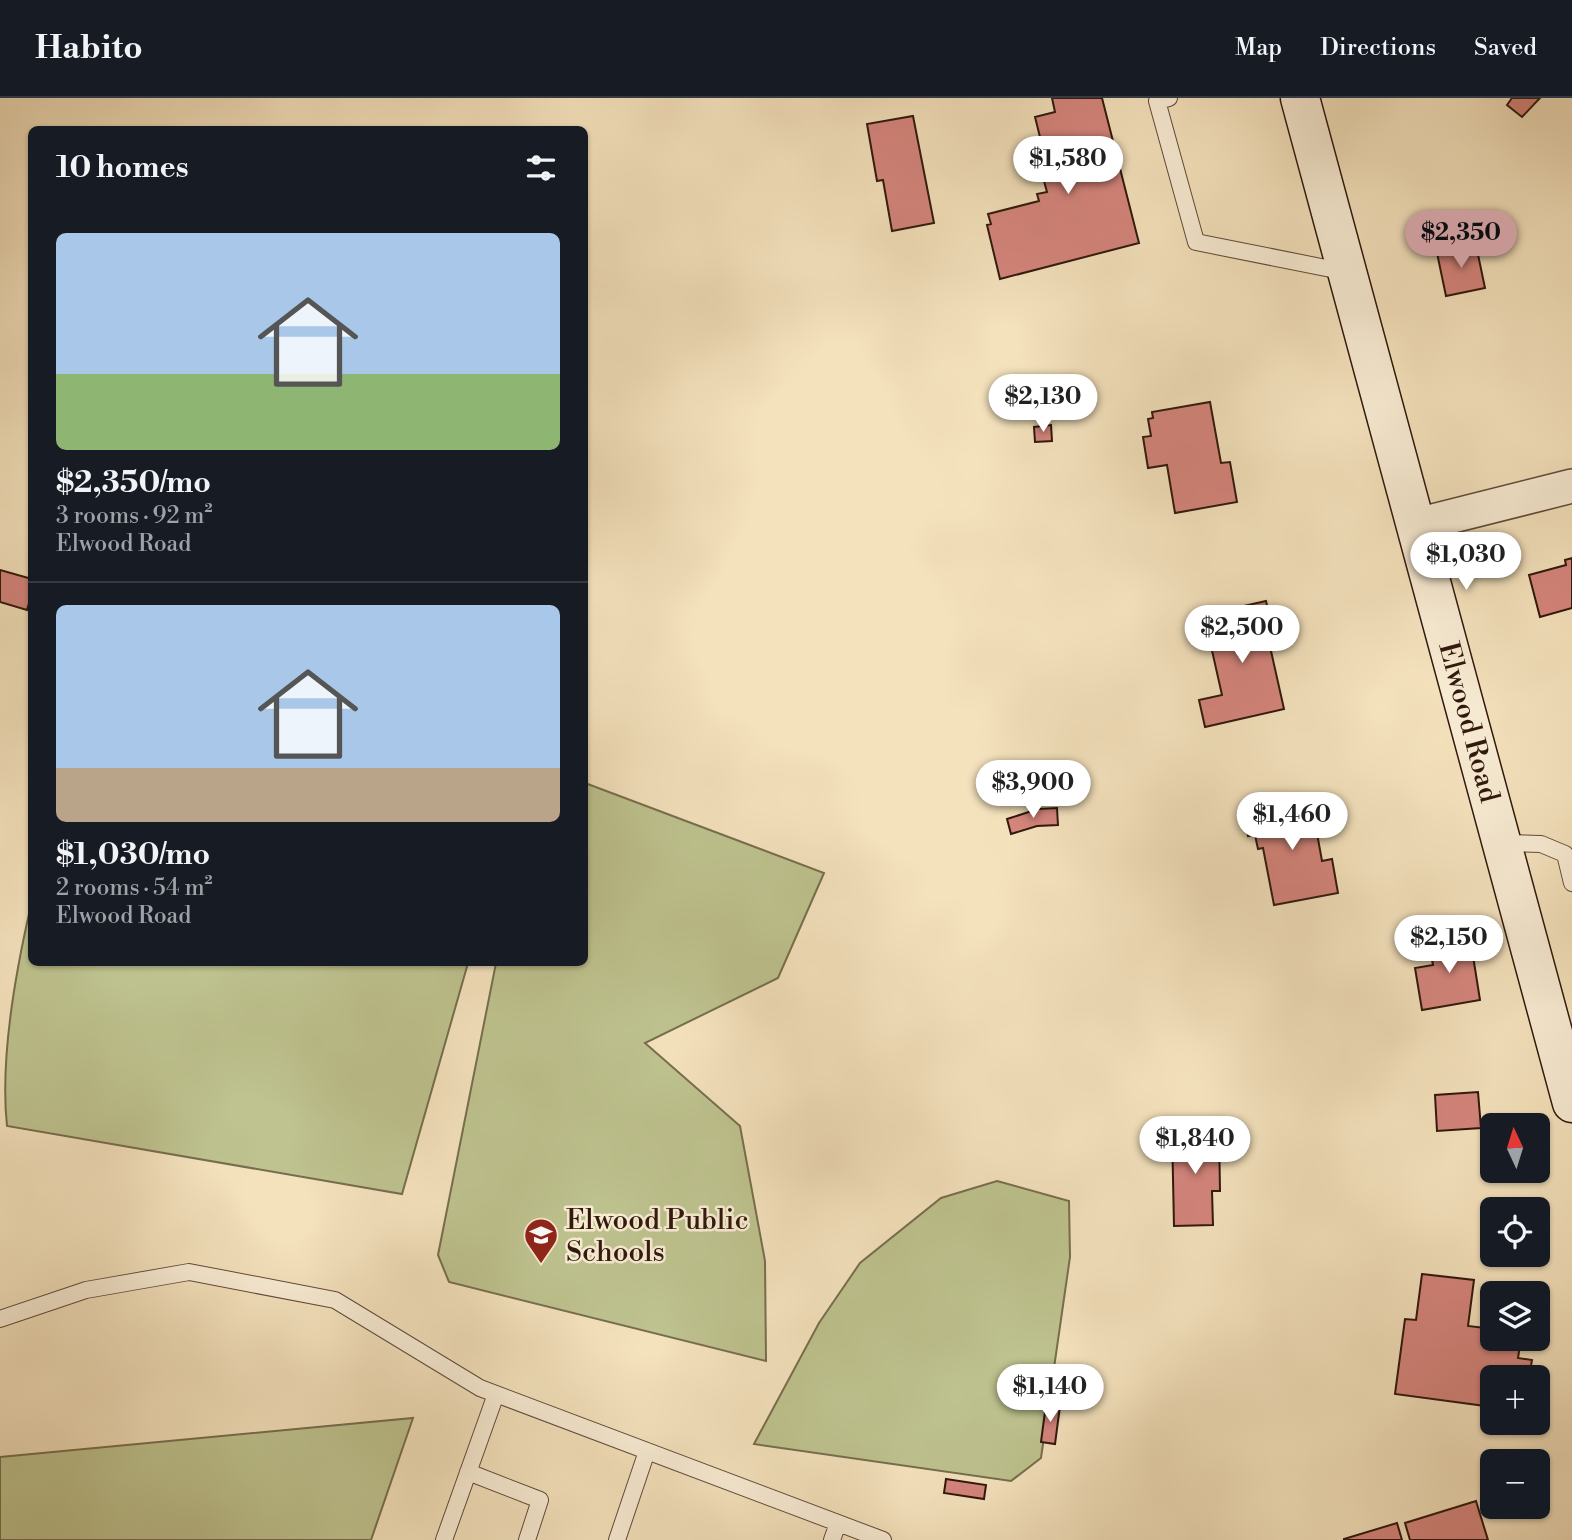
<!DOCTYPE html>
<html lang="en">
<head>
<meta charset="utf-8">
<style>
	body { margin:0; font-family:"Libre Bodoni",serif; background:#242831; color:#f1f3f6; height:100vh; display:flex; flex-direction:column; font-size:26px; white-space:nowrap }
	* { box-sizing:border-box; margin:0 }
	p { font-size:23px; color:#9ea1a6 }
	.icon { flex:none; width:38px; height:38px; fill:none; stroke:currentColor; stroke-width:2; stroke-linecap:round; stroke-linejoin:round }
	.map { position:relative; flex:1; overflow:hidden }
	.panel { position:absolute; left:28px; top:28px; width:560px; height:840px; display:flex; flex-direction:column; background:#171b24; border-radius:10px; box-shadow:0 2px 5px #0004 }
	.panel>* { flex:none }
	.needle { width:46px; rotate:356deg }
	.controls { position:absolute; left:1480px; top:1015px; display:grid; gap:14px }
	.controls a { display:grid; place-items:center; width:70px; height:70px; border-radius:10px; background:#171b24; box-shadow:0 2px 5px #0004; font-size:35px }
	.price { position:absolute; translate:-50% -60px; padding:0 16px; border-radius:24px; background:#fff; color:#222; font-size:23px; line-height:46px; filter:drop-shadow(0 2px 4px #0008) }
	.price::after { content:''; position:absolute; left:50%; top:42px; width:21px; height:16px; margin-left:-10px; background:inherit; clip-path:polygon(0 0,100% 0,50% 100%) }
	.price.on { background:#c59692; color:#111 }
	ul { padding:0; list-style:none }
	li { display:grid; align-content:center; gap:14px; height:371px; padding:0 28px }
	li+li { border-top:2px solid #363941 }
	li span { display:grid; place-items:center; height:217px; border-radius:10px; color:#555 }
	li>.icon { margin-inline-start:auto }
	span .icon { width:126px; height:126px; fill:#fffc; stroke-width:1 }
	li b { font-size:30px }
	h2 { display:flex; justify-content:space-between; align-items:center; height:84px; padding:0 28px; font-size:30px }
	header { display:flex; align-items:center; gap:42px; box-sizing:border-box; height:98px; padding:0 35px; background:#171b24; border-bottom:2px solid #363941 }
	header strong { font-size:33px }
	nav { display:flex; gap:38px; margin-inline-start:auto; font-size:24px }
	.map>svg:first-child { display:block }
	.green { fill:#bec38f; stroke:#776e4e; stroke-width:2 }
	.building { fill:#d5857d; stroke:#30180c; stroke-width:2 }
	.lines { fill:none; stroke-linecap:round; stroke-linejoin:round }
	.lane-casing { stroke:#614a38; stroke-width:18 }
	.street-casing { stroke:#614a38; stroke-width:36 }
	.secondary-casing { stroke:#30180c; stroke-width:41 }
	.lane { stroke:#f8ecd4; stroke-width:16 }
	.street { stroke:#f8ecd4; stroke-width:33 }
	.secondary { stroke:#f8ecd4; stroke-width:38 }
	.labels { text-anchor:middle; stroke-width:5; stroke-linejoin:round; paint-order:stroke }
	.street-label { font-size:28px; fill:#30180c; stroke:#f8ecd4 }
	.poi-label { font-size:28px; fill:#30180c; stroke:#f8ecd4; text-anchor:start }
</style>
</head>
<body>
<header>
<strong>Habito</strong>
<nav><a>Map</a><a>Directions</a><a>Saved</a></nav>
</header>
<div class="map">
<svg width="1572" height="1442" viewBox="0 0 1572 1442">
	<rect width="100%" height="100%" fill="#f4e2bd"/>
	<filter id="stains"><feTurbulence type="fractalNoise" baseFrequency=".00286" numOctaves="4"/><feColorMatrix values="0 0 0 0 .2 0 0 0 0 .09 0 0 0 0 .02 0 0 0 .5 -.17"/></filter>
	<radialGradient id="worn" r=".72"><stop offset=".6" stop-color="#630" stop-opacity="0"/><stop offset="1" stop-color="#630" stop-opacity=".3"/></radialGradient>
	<path class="green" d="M585,685L824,775L778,880L645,945L740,1028L765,1163L766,1263L449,1184L438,1157L496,865L584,864Z
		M31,807L32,864L468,865L402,1096L7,1028C0,963 16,872 31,807Z
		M997,1083L1069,1103L1070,1159L1041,1360L1011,1383L754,1346L819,1225L860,1165L941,1100Z
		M413,1320L371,1442H0V1359Z"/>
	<path class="building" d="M1052,0H1102L1139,145L1000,181L987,127L991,126L988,116L1039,103L1037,96L1047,94L1039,65L1046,63L1035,19L1055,14Z
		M1512,0H1540L1522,19L1507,7Z
		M913,18L934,125L892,133L883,82L877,83L867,26Z
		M1476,147L1485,190L1446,198L1437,155Z
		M1210,304L1221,365L1230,364L1237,404L1175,415L1167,367L1148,370L1143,339L1151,338L1148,321L1153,320L1152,314Z
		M1051,327L1052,343L1035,344L1034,329Z
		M1572,460V510L1540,519L1529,477L1566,467L1565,462Z
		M0,472L32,481V495L27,512L0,504Z
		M1266,503L1275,543L1269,544L1284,611L1205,629L1199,602L1222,597L1204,517Z
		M1311,702L1322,763L1332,761L1338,795L1274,807L1263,750L1258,751L1255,737L1248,738L1244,714Z
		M1057,710L1058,727L1037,728L1011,736L1007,721L1038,711Z
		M1470,839L1480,902L1422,912L1415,870L1433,867L1429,846Z
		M1478,994L1481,1030L1437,1033L1435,997Z
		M1219,1032L1220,1093H1212L1213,1127L1174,1128L1172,1033Z
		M1422,1176L1474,1182L1468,1228L1493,1231V1241H1521L1518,1260L1532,1262L1529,1279H1493V1309L1395,1296L1405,1221L1416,1222Z
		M1046,1306L1060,1308L1055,1346L1041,1344Z
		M946,1381L986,1387L984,1401L944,1395Z
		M1476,1403L1488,1442H1410L1405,1425Z
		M1397,1425L1402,1442H1344V1441Z"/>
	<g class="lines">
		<g class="lane-casing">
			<path id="lane" d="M1169,0L1157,3L1196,144L1346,174
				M1503,745L1541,746L1565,756L1572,785
				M0,1221L86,1192L189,1174L335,1202L480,1290L883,1442
				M468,1374L540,1402L527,1442
				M444,1442L496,1296
				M617,1442L647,1353
				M832,1442L838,1425"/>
		</g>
		<g class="street-casing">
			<path id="street" d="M1417,427L1572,388"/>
		</g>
		<g class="secondary-casing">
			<path id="secondary" d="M1300,0L1572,1005"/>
		</g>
		<use href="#lane" class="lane"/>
		<use href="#street" class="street"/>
		<use href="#secondary" class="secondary"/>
	</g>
	<defs>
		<g id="school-pin" transform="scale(1.75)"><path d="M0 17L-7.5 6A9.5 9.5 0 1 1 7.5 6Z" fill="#8f2418" stroke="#f8ecd4"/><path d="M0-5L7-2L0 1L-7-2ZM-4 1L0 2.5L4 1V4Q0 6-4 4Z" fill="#fff"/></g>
	</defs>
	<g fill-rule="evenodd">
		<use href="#school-pin" x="541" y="1137"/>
	</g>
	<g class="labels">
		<g class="street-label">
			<text transform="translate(1470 624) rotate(75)" y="10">Elwood Road</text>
		</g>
		<g class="poi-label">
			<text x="566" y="1131">Elwood Public<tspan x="566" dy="32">Schools</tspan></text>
		</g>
	</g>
	<rect width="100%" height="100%" filter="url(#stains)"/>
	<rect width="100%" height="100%" fill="url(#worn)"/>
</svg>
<div class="controls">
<a><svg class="needle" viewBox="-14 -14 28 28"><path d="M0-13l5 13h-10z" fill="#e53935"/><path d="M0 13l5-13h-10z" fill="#9ea1a6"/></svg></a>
<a><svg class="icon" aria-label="locate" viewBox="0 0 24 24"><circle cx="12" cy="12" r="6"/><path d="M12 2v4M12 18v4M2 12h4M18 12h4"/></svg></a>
<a><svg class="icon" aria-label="layers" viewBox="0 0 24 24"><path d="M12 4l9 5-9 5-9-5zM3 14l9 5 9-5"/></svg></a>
<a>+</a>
<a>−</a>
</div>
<b class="price" style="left:1068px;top:98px">$1,580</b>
<b class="price on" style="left:1461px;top:172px">$2,350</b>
<b class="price" style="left:1043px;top:336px">$2,130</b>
<b class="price" style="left:1466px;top:494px">$1,030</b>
<b class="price" style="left:1242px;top:567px">$2,500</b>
<b class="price" style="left:1033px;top:722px">$3,900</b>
<b class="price" style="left:1292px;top:754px">$1,460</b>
<b class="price" style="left:1449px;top:877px">$2,150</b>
<b class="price" style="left:1195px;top:1078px">$1,840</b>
<b class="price" style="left:1050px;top:1326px">$1,140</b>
<section class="panel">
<h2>10 homes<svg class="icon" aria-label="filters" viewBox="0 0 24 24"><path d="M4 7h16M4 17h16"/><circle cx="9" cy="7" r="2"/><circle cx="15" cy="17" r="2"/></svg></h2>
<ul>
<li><span style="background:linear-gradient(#a9c7e8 65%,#8fb573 0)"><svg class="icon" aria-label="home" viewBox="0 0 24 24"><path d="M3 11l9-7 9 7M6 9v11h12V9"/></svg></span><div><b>$2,350/mo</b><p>3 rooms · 92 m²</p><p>Elwood Road</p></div></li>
<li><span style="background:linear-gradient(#a9c7e8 75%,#b9a48a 0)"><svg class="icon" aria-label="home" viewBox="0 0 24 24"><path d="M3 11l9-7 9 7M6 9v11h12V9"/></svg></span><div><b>$1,030/mo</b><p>2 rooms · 54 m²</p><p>Elwood Road</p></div></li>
</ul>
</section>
</div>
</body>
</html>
